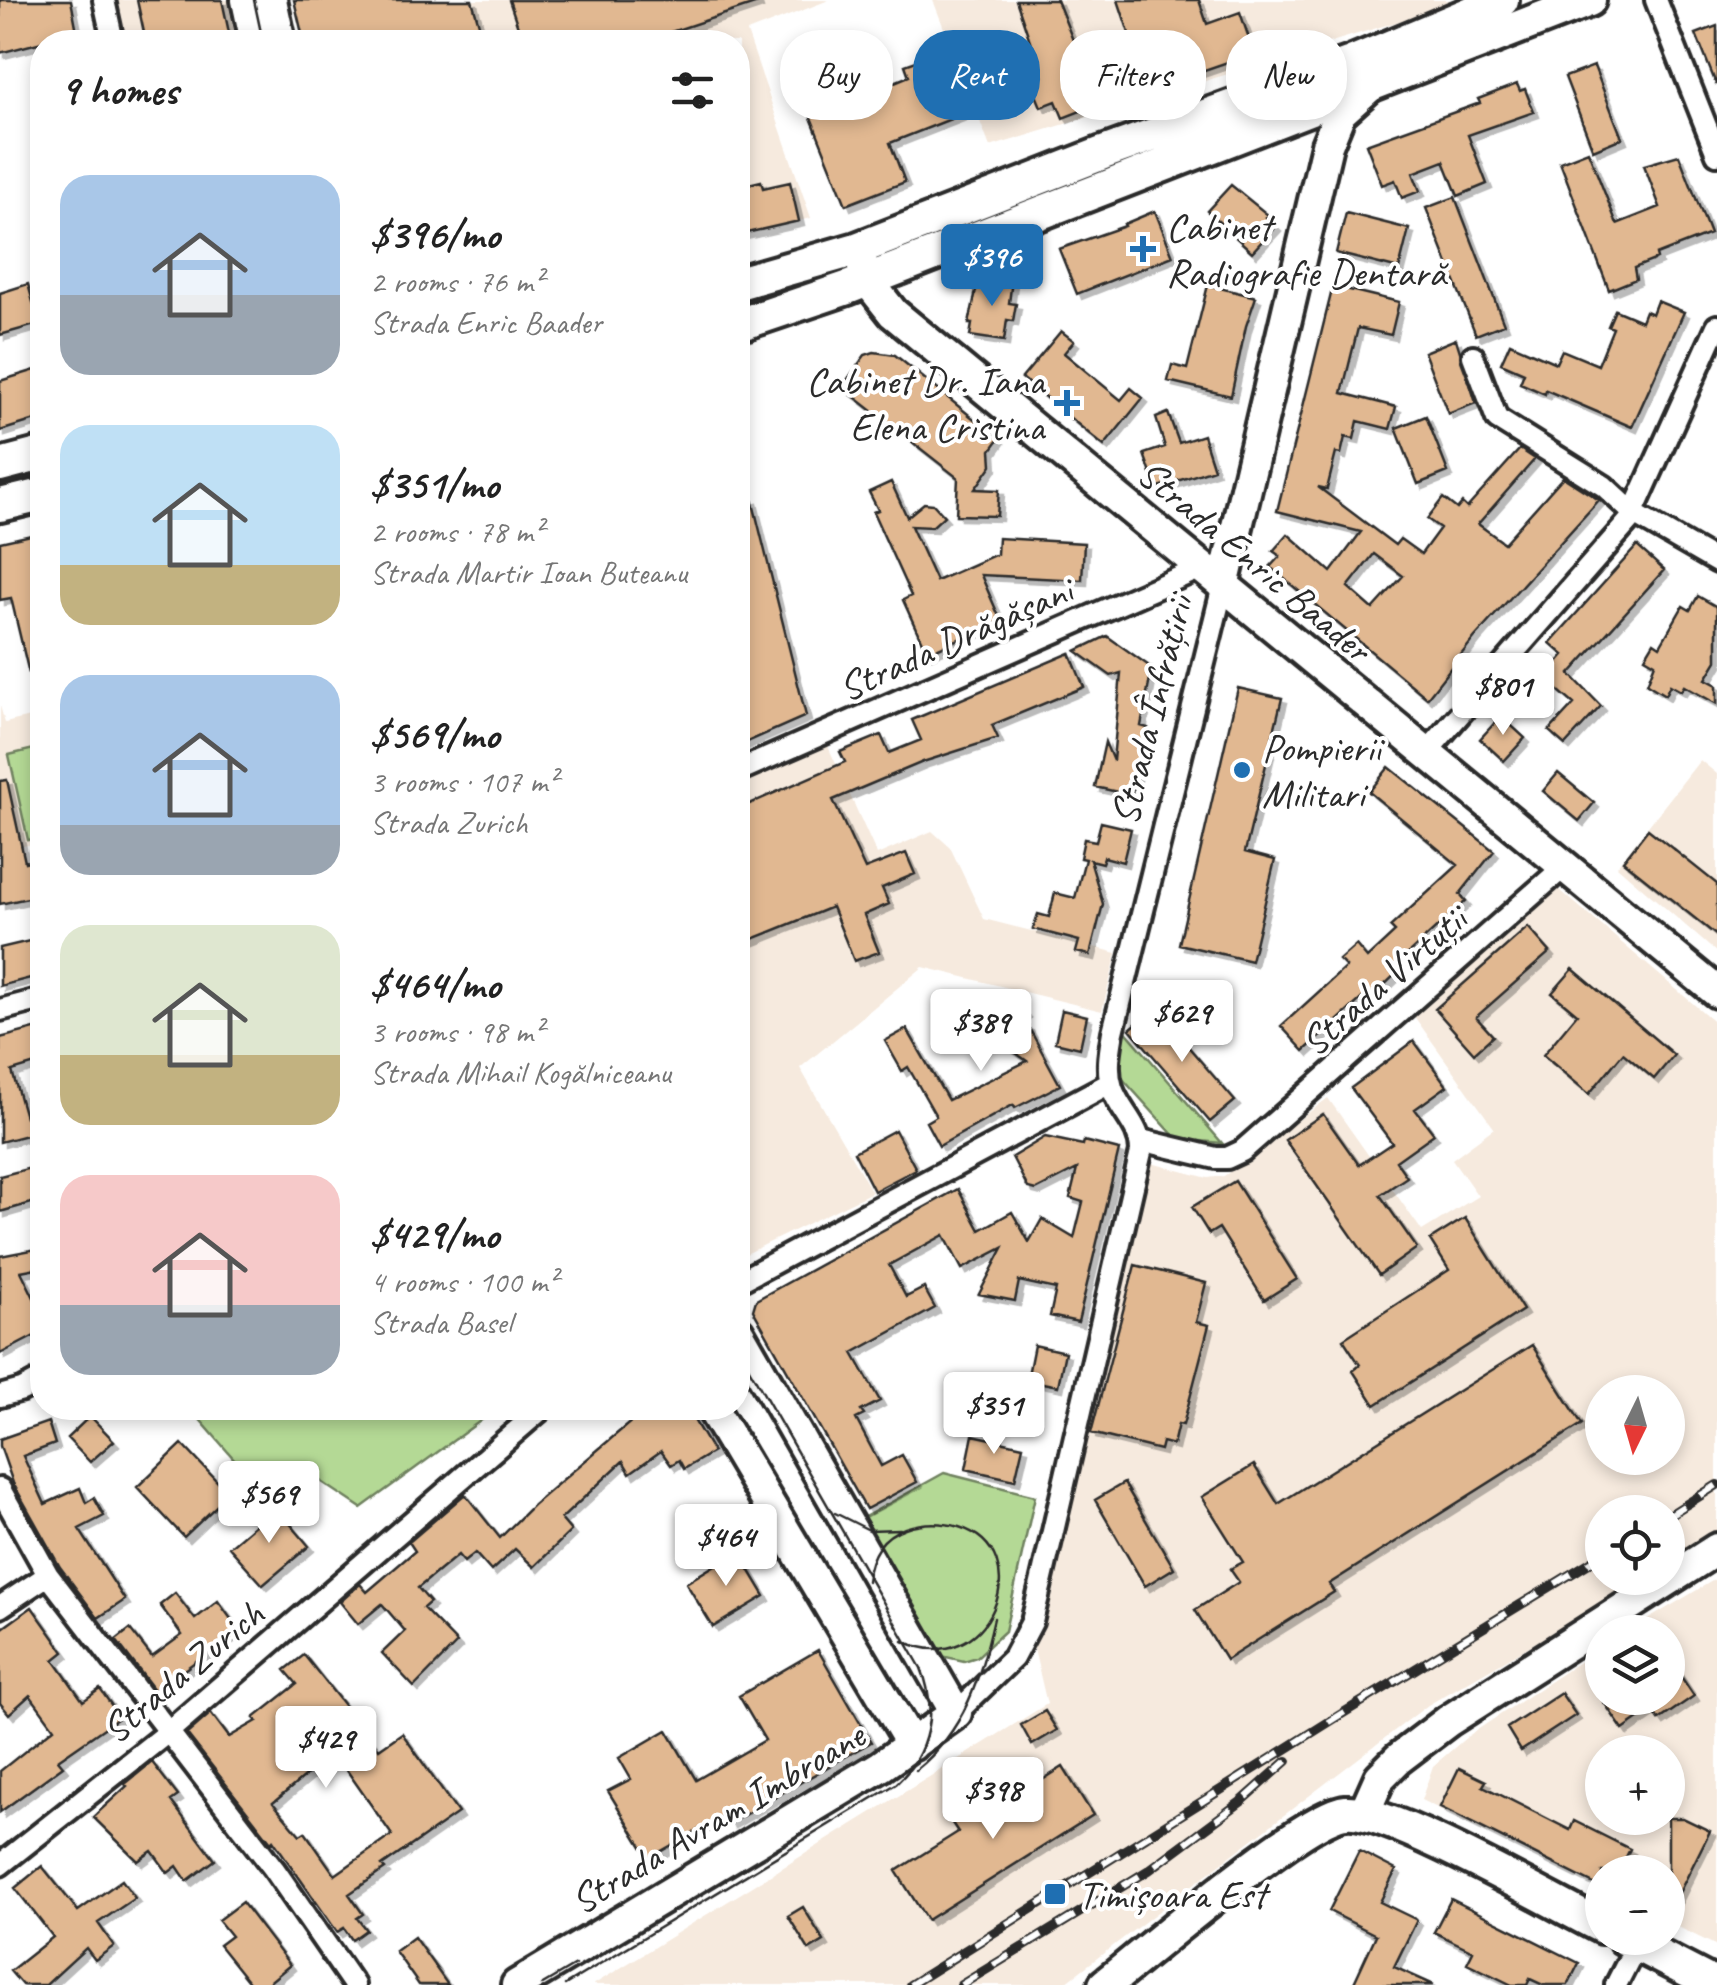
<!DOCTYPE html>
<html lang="en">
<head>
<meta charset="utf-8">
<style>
	body { margin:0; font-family:Caveat,sans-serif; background:#f2f2f2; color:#222; height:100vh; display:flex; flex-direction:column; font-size:38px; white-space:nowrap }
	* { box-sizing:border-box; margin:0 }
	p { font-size:32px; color:#767676 }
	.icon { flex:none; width:55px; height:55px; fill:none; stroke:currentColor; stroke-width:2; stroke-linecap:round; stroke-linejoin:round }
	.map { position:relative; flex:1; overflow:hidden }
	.sheet { position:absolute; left:30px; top:30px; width:720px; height:1390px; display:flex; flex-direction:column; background:#fff; border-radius:40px; box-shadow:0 5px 15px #0003 }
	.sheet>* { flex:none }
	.top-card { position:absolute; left:780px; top:30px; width:785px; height:90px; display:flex; gap:20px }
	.needle { width:65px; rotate:185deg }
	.controls { position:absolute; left:1585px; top:1375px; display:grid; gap:20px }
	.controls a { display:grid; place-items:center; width:100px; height:100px; border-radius:50%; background:#fff; box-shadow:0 5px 15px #0003; font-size:50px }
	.price { position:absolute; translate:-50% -85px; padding:0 22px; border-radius:10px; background:#fff; color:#222; font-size:32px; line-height:65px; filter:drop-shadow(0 2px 5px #0008) }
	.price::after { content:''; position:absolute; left:50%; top:60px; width:30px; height:22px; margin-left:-15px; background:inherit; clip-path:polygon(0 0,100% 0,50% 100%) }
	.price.current { background:#1f6fb2; color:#fff }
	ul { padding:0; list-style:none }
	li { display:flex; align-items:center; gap:30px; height:250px; padding:0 30px }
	li span { display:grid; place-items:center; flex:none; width:280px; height:200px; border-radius:30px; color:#555 }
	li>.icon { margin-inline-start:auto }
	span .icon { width:120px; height:120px; fill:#fffc; stroke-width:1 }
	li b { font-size:42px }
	h2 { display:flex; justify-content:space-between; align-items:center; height:120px; padding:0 30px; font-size:42px }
	.tag { padding:0 35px; border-radius:40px; background:#fff; box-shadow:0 5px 15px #0003; font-size:35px; line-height:90px }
	.tag.current { background:#1f6fb2; color:#fff }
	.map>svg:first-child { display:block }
	.built { fill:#f6eade; fill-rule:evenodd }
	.green { fill:#b4d995; stroke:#708260; stroke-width:2.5 }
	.building { fill:#e1b891; stroke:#2b2b2b; stroke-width:2.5; fill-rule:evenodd; filter:url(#shadow) }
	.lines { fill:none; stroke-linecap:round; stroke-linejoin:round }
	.street-casing { stroke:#2b2b2b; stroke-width:28 }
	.secondary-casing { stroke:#2b2b2b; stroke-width:38 }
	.primary-casing { stroke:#2b2b2b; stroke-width:40 }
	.street { stroke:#fff; stroke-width:20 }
	.secondary { stroke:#fff; stroke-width:30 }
	.primary { stroke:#fff; stroke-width:32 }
	.tram { stroke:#2b2b2b; stroke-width:2.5 }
	.rail-casing { stroke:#2b2b2b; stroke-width:10 }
	.rail { stroke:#fff; stroke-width:6; stroke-dasharray:19; stroke-linecap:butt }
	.poi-dot { fill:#1f6fb2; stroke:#fff; stroke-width:4 }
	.labels { text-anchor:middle; stroke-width:8; stroke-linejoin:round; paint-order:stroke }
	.poi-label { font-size:40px; fill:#2b2b2b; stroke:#fff; text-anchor:start }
	.street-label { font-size:40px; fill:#2b2b2b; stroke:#fff }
</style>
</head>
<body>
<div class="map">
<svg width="1717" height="1985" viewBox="0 0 1717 1985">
	<defs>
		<filter id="shadow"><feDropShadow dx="5" dy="5" stdDeviation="0" flood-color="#0004"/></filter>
	</defs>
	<rect width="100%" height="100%" fill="#fff"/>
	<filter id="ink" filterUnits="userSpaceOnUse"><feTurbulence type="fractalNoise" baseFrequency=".01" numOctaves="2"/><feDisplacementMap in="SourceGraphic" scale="20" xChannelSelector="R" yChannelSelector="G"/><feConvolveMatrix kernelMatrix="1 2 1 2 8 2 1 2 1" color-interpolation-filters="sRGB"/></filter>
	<g filter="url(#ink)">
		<path class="built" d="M110,0H230L240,42H119Z
			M473,0H829L747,32L811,218L738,235V42H486Z
			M933,0H1468L990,147Z
			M0,706L5,723L42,714V842L0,851Z
			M827,744L877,855L932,831L950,847L984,919L1117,953L1102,1011L923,967L800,1068L872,1192L738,1258V783Z
			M1700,760L1717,774V953L1617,866Z
			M1555,886L1717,1024V1539L1668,1566V1512H1602V1578H1647L1428,1705L1062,1985H593L1047,1704L1033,1645L1151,1163L1208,1178L1224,1176L1328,1098L1422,1231L1478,1196L1452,1159L1494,1128L1411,1012ZM1602,1392H1668V1458H1602Z
			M1717,1578V1946L1668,1922V1872H1602V1888L1421,1800L1433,1766L1468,1736L1602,1647V1698H1668V1632H1627ZM1602,1752H1668V1818H1602Z"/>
		<path class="green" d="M42,747V837L28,840L9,755Z
			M1123,1028L1222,1143L1177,1139L1122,1078L1117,1065Z
			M190,1408H498L361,1508L298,1466L267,1497Z
			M944,1473L1035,1496L1005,1631L977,1657L964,1661L937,1655L861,1519Z"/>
		<path class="building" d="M0,0H71L79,42H42L0,53Z
			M137,0H222L231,42H146Z
			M294,0H472L484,42H304Z
			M509,0H757L758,3L641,42H624L622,35L600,42H523Z
			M1016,0H1057L1082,63L1134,48L1118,0H1199L1207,24L1240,12L1254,53L1120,99L1119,96L1063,118L1056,101L1041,107L1030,80L1042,76Z
			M1717,26V84H1716L1696,34Z
			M947,58L966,113L890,143L905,182L846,205L800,90L860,67L870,92L909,76L905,65L919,60L923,68Z
			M1594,66L1622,138L1593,150L1565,77Z
			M1517,84L1520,91L1525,89L1534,112L1468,135L1487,184L1458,196L1444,161L1413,173L1420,191L1402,198L1395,180L1382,185L1366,144L1480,103L1478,99Z
			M1588,151L1617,224L1660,207L1644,165L1679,155L1710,234L1656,255L1657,259L1634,268L1636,279L1609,290L1560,162Z
			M761,181L763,188L790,182L799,221L738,235L740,186Z
			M1231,185L1268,215L1266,217L1276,226L1252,252L1207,211Z
			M1455,197L1504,324L1476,335L1426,208Z
			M1155,211L1173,256L1077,294L1059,249L1125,226L1124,224Z
			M1346,213L1409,229L1399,269L1336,253Z
			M979,276L1012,280L1009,303L1016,304L1013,321L1007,320L1004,341L970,336L972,324H969Z
			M28,284L39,324L0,335V293Z
			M1208,285L1256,297L1246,326L1231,396L1168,381L1172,365L1187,369Z
			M1333,286L1399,302L1391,335L1358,328L1342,393L1396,407L1390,429L1358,421L1354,439L1345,437L1341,454L1336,453L1327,489L1318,487L1395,545L1400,539L1421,554L1440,528L1427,519L1443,498L1457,509L1462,503L1467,508L1520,449L1535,459L1478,524L1504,543L1563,477L1599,500L1475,637L1427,698L1270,567L1280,556L1273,551L1288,534L1331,572L1361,532L1277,511ZM1374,554L1403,576L1373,609L1348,587Z
			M1657,301L1684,312L1632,427L1546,390L1545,394L1520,383L1524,373L1501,363L1510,343L1556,363L1562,350L1598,365L1613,328L1608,326L1615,310L1641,321L1645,311L1652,314Z
			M1061,331L1074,341L1064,353L1121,400L1131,388L1143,398L1104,446L1022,378Z
			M1456,339L1476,403L1448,414L1424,352Z
			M874,352L895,355L999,439L991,450L992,465L975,489L999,490L997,516L956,515L958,478L842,387L865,355Z
			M42,368V418L0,431V381Z
			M1168,413L1179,443L1203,435L1214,469L1156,488L1144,454L1165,447L1156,418Z
			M1426,416L1448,472L1418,484L1396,428Z
			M891,482L907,517L924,503L933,504L944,516L932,527L911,526L936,581L997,554L998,538L1084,543L1082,580L981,575L1001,621L927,653L903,600L911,596L873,512L878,510L869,492Z
			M752,499L806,716L738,746V502Z
			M40,533L42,703H36L11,598L0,600V542Z
			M1637,546L1664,570L1570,674L1601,706L1565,745L1549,731L1574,704L1544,678L1564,655L1550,643Z
			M1698,596L1717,607V661L1706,679L1717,685V704L1684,686L1681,691L1670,685L1665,695L1647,684L1655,663L1645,657L1654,642L1660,646L1683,606L1690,610Z
			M1107,636L1152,668L1141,726L1148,728L1131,795L1095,787L1105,742L1113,761L1121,673L1111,676L1076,651Z
			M1070,653L1084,687L992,725L998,738L923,762L833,800L865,869L906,853L915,874L882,888L889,904L864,915L879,952L854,961L832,907L738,945V809L845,762L840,752L881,735L889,753L921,740L912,720Z
			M1238,688L1282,698L1245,852L1275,860L1251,961L1179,944Z
			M1501,716L1525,738L1504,761L1480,739Z
			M1389,767L1494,851L1460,894L1466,901L1396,965L1400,970L1373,996L1369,992L1304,1051L1281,1026L1346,967L1339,960L1356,945L1367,958L1395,932L1390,927L1458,865L1369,792Z
			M1558,773L1594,803L1579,821L1543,791Z
			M7,780L25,862L42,858V895L0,904V781Z
			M1101,822L1131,829L1123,862L1104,857L1102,863L1090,860L1103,904L1090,955L1076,952L1079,941L1033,929L1038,914L1049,917L1055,893L1075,898L1085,859L1080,858L1084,839L1096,841Z
			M1648,829L1717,884V936L1623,861Z
			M1528,927L1550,952L1476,1017L1493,1036L1474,1053L1435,1009Z
			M42,938V975L0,986V948Z
			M1573,969L1674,1055L1654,1079L1623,1053L1589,1094L1543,1055L1577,1014L1552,993Z
			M977,1000L997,1014L1008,1000L1026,1013L1017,1024L1028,1026L1060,1085L1015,1108L1013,1105L939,1146L926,1122L936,1116L908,1067L902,1071L885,1041L907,1029L948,1100L1027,1061L965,1017Z
			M1155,1008L1235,1101L1210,1122L1130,1029Z
			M1062,1010L1087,1016L1080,1048L1055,1042Z
			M42,1027V1062L12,1071L25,1117L42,1112V1131L0,1142V1038Z
			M1414,1041L1447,1086L1415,1109L1434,1134L1396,1161L1407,1177L1380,1195L1417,1248L1379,1275L1285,1140L1323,1114L1359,1165L1392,1143L1351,1088Z
			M895,1130L916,1169L874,1191L854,1152Z
			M1045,1137L1083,1145L1084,1141L1119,1150L1078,1322L1050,1316L1056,1289L1019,1281L1015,1301L979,1294L1003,1248L962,1269L944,1235L889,1265L906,1297L924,1288L935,1308L853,1353L880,1401L861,1411L864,1415L856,1419L881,1466L902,1455L917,1482L866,1509L753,1310L756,1300L958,1189L980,1230L1012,1212L1029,1242L1042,1219L1074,1238L1083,1202L1070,1198L1077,1169L1036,1190L1028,1188L1012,1157Z
			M42,1165V1200L0,1212V1176Z
			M1235,1181L1297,1279L1264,1300L1219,1228L1209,1234L1192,1207Z
			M1465,1218L1523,1310L1375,1405L1353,1371L1360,1365L1343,1339L1449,1270L1430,1240Z
			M42,1248V1267L21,1271L42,1314V1332L0,1354V1256Z
			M1135,1265L1206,1283L1196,1322L1209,1325L1183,1425L1178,1424L1173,1445L1162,1442L1160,1450L1091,1433Z
			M1034,1345L1065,1352L1058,1386L1027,1380Z
			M1532,1345L1582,1424L1329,1584L1334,1592L1226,1660L1195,1610L1239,1582L1230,1569L1243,1562L1202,1497L1254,1465L1278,1504Z
			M647,1408H687L713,1452L684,1469L679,1460L671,1465L661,1451L630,1473L623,1461L561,1519L571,1531L534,1567L515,1549L491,1571L475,1553L464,1562L458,1555L418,1588L430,1602L423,1608L457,1643L414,1687L382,1653L405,1631L382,1604L358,1624L340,1602L360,1584L367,1592L415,1551L409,1542L465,1494L500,1538L533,1505Z
			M90,1416L114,1441L90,1462L67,1438Z
			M48,1422L55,1444L23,1456L45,1504L80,1488L86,1503L94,1498L104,1516L79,1529L125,1600L98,1618L60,1567L13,1483L0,1446V1439Z
			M973,1435L1023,1446L1015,1480L966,1469Z
			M182,1444L229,1494L184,1537L137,1487Z
			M1124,1483L1174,1568L1145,1586L1095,1500Z
			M276,1507L309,1546L263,1585L229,1547Z
			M738,1551L765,1596L713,1627L686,1583Z
			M175,1593L195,1619L218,1601L239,1630L155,1691L116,1640L130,1629L152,1657L182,1635L160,1605Z
			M32,1607L64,1652L54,1660L83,1701L100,1689L120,1717L58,1760L63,1766L0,1812V1771L54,1728L30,1695L9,1714L0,1703V1630Z
			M818,1650L871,1742L730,1823L725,1815L649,1858L608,1791L631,1779L619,1758L667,1730L696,1780L765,1740L739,1696Z
			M304,1655L379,1749L402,1733L458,1813L382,1866L385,1869L349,1894L363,1914L357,1918L366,1930L352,1940L344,1928L337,1932L273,1840L271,1842L187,1734L211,1713L229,1737L257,1721L254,1718L297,1684L285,1670ZM334,1752L392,1835L335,1875L305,1832L300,1835L273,1803Z
			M1668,1657L1694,1696L1659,1720L1652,1710L1623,1730L1601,1698H1668Z
			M1561,1693L1576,1715L1521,1751L1507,1728Z
			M1045,1711L1057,1730L1032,1745L1021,1725Z
			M152,1762L178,1796L171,1801L215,1860L187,1881L177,1866L168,1873L152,1851L138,1861L93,1817L127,1786L125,1784Z
			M1063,1767L1093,1815L927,1920L896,1871L958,1832L952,1823L989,1799L996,1809Z
			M1459,1768L1486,1781L1483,1786L1570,1830L1574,1821L1630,1849L1625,1859L1653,1872H1602V1888L1440,1807Z
			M1668,1818H1683L1710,1831L1668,1915Z
			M1359,1851L1396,1870L1380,1902L1417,1920L1394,1967L1434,1985H1353L1376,1935L1329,1911Z
			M42,1866L78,1911L122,1880L135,1898L98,1923L114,1946L95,1960L86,1948L46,1985H22L10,1971L53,1937L15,1888Z
			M1451,1899L1579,1963L1568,1985H1543L1530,1979L1527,1985H1512L1467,1963L1473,1951L1434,1932Z
			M242,1902L290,1965L266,1985H251L219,1945L231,1936L218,1920Z
			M803,1907L824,1941L809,1950L788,1916Z
			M414,1937L448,1985H419L395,1951Z"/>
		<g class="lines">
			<g class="street-casing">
				<path id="street" d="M104,0L113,42
					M1656,0L1717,154
					M1473,356L1497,419L1604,486L1634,514L1717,562
					M1426,753L1629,521L1717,326
					M738,771L1201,568
					M0,1010L42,999
					M1141,1140L1216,1158H1227L1242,1151L1565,866
					M738,1282L1110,1083
					M0,1396L22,1390L42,1379
					M0,1489L48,1575L274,1869L354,1985
					M0,1607L48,1575
					M956,1713L1013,1658L1032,1622L1141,1152C1141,1126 1120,1112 1112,1088C1106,1069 1110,1050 1113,1032L1223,586
					M0,1865L168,1732L543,1408
					M1616,1985L1637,1944"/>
			</g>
			<g class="secondary-casing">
				<path id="secondary" d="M247,0L256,42
					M271,0L280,42
					M860,257L867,280L893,313L1717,992
					M1223,586L1327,145L1340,113L1369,87
					M712,1408L912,1745
					M1364,1813L1380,1777L1398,1759L1448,1721L1717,1549
					M517,1985L881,1766L956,1713L738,1332"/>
			</g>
			<g class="primary-casing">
				<path id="primary" d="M738,283L857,249L1103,153L1351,63L1502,0
					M738,325L847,288L1589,0
					M0,465L42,454
					M0,505L42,495
					M1624,1938L1715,1985
					M1105,1985C1147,1952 1305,1815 1346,1812C1389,1808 1554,1903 1602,1927"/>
			</g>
			<use href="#street" class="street"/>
			<use href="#secondary" class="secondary"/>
			<use href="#primary" class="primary"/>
			<path class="tram" d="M254,0L263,42
				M835,1513L869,1530L900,1529
				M867,1581C870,1556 881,1536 905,1528C923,1522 941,1522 959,1527C1040,1552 989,1682 903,1641
				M916,1770C965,1731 981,1676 994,1618
				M541,1985L575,1965
				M565,1985L896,1784C929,1754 938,1709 921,1668L738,1349"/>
			<g class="rail-casing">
				<path id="rail" d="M1668,1516L1717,1485
					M910,1985L1340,1715L1602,1555
					M961,1985L1149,1870L1242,1801L1287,1761"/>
			</g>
			<use href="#rail" class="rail"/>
		</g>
	</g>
	<g class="poi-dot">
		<path d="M1138 234h10v10h10v10h-10v10h-10v-10h-10v-10h10z"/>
		<path d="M1062 388h10v10h10v10h-10v10h-10v-10h-10v-10h10z"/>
		<circle cx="1242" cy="770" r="10"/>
		<rect x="1043" y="1882" width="24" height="24" rx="5"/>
	</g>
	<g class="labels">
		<g class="poi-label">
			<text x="1166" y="240">Cabinet<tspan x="1166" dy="46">Radiografie Dentară</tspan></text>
			<text x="1044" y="394" text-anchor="end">Cabinet Dr. Iana<tspan x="1044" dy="46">Elena Cristina</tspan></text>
			<text x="1262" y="761">Pompierii<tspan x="1262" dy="46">Militari</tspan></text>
			<text x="1078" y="1908">Timișoara Est</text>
		</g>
		<g class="street-label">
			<text transform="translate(1255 560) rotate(40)" y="14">Strada Enric Baader</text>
			<text transform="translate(955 638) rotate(-24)" y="14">Strada Drăgășani</text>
			<text transform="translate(1151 710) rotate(-76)" y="14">Strada Înfrățirii</text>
			<text transform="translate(1383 980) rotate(-41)" y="14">Strada Virtuții</text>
			<text transform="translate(182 1671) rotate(-40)" y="14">Strada Zurich</text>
			<text transform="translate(717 1817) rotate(-31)" y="14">Strada Avram Imbroane</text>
		</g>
	</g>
</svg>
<div class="controls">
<a><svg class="needle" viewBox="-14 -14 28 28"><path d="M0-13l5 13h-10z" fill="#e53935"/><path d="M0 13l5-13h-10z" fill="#767676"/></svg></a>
<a><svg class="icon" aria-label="locate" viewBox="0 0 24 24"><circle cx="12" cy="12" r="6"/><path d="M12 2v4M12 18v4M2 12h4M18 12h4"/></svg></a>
<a><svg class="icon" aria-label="layers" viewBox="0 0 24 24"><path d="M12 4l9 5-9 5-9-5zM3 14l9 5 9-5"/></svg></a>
<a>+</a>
<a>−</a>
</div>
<b class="price current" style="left:992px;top:309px">$396</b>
<b class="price" style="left:1503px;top:738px">$801</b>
<b class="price" style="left:1182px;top:1065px">$629</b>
<b class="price" style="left:981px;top:1074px">$389</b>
<b class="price" style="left:994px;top:1457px">$351</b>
<b class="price" style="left:269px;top:1546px">$569</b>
<b class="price" style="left:726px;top:1589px">$464</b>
<b class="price" style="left:326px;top:1791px">$429</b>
<b class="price" style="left:993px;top:1842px">$398</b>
<div class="top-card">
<a class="tag">Buy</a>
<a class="tag current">Rent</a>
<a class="tag">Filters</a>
<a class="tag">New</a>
</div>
<section class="sheet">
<h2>9 homes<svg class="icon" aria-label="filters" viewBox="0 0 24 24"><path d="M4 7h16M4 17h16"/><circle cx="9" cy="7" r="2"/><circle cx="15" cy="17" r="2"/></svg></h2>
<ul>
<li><span style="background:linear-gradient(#a9c7e8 60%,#9aa5b1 0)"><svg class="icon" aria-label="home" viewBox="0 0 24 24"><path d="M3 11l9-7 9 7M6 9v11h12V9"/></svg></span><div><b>$396/mo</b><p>2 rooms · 76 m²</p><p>Strada Enric Baader</p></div></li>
<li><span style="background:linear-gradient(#bfe0f5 70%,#c2b280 0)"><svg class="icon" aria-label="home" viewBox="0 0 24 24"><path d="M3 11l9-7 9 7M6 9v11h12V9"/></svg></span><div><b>$351/mo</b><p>2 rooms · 78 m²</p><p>Strada Martir Ioan Buteanu</p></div></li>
<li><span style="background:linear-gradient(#a9c7e8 75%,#9aa5b1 0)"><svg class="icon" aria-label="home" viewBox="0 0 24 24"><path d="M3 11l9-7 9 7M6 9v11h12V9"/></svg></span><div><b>$569/mo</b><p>3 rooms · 107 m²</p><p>Strada Zurich</p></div></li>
<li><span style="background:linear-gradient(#dfe7d0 65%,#c2b280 0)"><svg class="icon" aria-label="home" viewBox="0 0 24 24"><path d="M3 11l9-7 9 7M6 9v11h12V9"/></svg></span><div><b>$464/mo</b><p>3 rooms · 98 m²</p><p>Strada Mihail Kogălniceanu</p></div></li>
<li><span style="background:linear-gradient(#f6c9c9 65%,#9aa5b1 0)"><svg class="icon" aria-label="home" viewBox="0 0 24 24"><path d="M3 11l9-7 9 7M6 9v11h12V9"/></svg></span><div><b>$429/mo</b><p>4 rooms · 100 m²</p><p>Strada Basel</p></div></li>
</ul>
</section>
</div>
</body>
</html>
